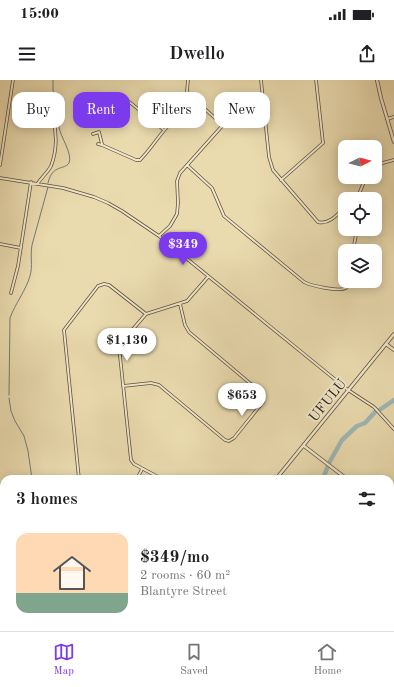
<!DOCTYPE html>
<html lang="en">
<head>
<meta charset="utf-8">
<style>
	body { margin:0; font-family:"Old Standard TT",serif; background:#f6f6f6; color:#202124; height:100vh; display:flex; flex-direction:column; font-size:15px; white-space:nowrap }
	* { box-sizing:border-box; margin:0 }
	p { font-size:13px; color:#757577 }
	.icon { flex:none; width:22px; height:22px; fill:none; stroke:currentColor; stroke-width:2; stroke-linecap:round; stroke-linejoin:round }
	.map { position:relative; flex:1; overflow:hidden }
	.side { position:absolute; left:0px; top:395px; width:394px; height:156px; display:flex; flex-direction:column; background:#fff; border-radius:12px 12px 0 0; box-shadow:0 2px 10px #0003 }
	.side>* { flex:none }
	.banner { position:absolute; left:12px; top:12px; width:370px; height:36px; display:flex; gap:8px }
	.needle { width:26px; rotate:84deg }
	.controls { position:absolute; left:338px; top:60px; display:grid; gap:8px }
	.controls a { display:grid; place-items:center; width:44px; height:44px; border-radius:8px; background:#fff; box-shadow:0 2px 10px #0003; font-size:20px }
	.price { position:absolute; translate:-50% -34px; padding:0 9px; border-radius:14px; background:#fff; color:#222; font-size:13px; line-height:26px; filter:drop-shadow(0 1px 2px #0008) }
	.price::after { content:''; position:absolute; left:50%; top:24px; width:12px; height:9px; margin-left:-6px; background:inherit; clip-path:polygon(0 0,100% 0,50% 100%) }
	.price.current { background:#7c3aed; color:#fff }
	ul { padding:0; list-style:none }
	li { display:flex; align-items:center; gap:12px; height:100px; padding:0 16px }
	li span { display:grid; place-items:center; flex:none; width:112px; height:80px; border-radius:12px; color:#555 }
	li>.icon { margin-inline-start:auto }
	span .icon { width:48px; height:48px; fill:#fffc; stroke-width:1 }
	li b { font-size:17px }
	h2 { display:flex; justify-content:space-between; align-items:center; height:48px; padding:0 16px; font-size:17px }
	.chip { padding:0 14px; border-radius:12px; background:#fff; box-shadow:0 2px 10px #0003; font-size:14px; line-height:36px }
	.chip.current { background:#7c3aed; color:#fff }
	.status { display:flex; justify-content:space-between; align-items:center; height:28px; padding:0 20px; background:#fff; direction:ltr }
	.status svg { height:11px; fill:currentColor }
	header { display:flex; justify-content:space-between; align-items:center; height:52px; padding:0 16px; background:#fff; font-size:18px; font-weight:700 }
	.tabs { display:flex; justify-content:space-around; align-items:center; height:56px; border-top:1px solid #e0e0e0; background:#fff; font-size:11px; color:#757577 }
	.tabs a { display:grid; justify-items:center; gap:2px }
	.tabs .current { color:#7c3aed }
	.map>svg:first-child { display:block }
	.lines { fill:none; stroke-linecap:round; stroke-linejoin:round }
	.stream { stroke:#707c78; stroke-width:1 }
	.river { stroke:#9db8b6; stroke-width:4.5 }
	.minor-casing { stroke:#5c5041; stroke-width:3.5 }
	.tertiary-casing { stroke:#5c5041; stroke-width:4 }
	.minor { stroke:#f1e8cb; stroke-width:2 }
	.tertiary { stroke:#f1e8cb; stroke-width:2.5 }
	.labels { text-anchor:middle; stroke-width:4; stroke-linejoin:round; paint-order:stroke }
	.street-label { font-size:14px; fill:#2d211c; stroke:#f1e8cb }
</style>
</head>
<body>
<div class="status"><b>15:00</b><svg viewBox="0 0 49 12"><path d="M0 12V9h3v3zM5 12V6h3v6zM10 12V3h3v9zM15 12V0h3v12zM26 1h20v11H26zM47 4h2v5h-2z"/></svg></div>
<header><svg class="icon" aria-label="menu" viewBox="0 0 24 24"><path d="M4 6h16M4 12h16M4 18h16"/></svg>Dwello<svg class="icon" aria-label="share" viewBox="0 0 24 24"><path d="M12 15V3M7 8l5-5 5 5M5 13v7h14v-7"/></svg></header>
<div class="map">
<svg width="394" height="551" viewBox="0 0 394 551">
	<rect width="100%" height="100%" fill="#eadbaf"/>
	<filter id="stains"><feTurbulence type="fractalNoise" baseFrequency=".005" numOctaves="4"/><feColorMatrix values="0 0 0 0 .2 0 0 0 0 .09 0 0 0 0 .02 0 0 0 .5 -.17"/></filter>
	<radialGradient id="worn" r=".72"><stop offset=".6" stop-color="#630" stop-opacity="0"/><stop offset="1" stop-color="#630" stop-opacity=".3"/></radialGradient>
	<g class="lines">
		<path class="stream" d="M48,103C52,84 65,90 69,83C73,74 60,56 59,47C58,43 60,39 60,35C61,27 59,17 53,11V0
			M9,315L10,238C15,224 26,210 30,196C33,186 30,176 32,165L48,107
			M9,318L11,331L15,341L24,356L28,371L32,399"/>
		<path class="river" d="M378,331L394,320
			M323,399L329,383L342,360L357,346L365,343L375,332
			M83,551L85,547
			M284,551L285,547"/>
		<g class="minor-casing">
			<path id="minor" d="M188,0L187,11L189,15L223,45
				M261,0L269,77L273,90L318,142C329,145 338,134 345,127
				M91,16L117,17L127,20L164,50
				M387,39L394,37
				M93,54L99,52L102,64
				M98,64L102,65L136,80H140C152,68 160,53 172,42C180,35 190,31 196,22
				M0,85L13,0
				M187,85L212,108L224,136L304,202C312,206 339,212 346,208L348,201
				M375,85L394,80
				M0,98L63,108L94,117L108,123L122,131L159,156L348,310
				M281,100L323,63L316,0
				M38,103C42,97 48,92 51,86C57,71 57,53 53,39
				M354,119L359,114L366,97
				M159,156L170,146L177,134L178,123L177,101L180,93L223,45L231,42L265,38
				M0,164L21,168
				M353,171L357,149
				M11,213L18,186L31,102
				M123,306L151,303L159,305L225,360L229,361L234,358L263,322L264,315L189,252L185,245L180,224
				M348,310L374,327L394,349
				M79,399L64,250L98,206L104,204L109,205L146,234
				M137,399L142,389
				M162,399L134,384L131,380L120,276L119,269L121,263L146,234L187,221L208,197
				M390,413L394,408
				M390,472L394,475
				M0,486L4,488
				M390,528L394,531
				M0,544L4,539
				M339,551L341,547
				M393,551L394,550"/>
		</g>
		<g class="tertiary-casing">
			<path id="tertiary" d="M377,0L381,18L394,62
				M386,264L394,270
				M304,366L347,399
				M276,399L394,254
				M390,433L394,436
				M212,551L213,547"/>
		</g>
		<use href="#minor" class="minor"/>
		<use href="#tertiary" class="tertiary"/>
	</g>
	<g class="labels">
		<g class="street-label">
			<text transform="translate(327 320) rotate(-51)" y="5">UFULU</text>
		</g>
	</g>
	<rect width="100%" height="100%" filter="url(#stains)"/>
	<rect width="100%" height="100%" fill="url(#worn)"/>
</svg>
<div class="controls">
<a><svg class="needle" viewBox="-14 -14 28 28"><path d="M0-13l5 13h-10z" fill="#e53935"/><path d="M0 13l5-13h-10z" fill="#757577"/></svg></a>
<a><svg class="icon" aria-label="locate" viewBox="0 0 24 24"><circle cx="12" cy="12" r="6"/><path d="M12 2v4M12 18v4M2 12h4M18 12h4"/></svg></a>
<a><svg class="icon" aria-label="layers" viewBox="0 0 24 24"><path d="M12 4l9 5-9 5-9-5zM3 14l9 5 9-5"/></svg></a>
</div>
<b class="price current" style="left:183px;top:186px">$349</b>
<b class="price" style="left:127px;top:282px">$1,130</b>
<b class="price" style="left:242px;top:337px">$653</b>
<div class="banner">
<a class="chip">Buy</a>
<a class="chip current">Rent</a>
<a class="chip">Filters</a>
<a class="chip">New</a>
</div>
<section class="side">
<h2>3 homes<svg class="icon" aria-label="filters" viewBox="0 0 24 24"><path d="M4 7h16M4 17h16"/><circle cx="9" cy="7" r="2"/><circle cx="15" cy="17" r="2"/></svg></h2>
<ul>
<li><span style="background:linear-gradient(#ffd9b3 75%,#7fa58c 0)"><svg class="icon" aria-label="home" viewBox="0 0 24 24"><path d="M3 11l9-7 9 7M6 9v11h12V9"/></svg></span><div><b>$349/mo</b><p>2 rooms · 60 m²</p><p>Blantyre Street</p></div></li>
</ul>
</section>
</div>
<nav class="tabs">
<a class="current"><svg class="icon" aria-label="map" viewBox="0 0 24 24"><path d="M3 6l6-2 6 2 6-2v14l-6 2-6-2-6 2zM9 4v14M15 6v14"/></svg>Map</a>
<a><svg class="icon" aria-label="saved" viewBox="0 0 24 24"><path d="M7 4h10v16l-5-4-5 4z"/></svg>Saved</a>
<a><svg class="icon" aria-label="home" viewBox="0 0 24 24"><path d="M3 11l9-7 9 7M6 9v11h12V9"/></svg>Home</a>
</nav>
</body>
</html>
